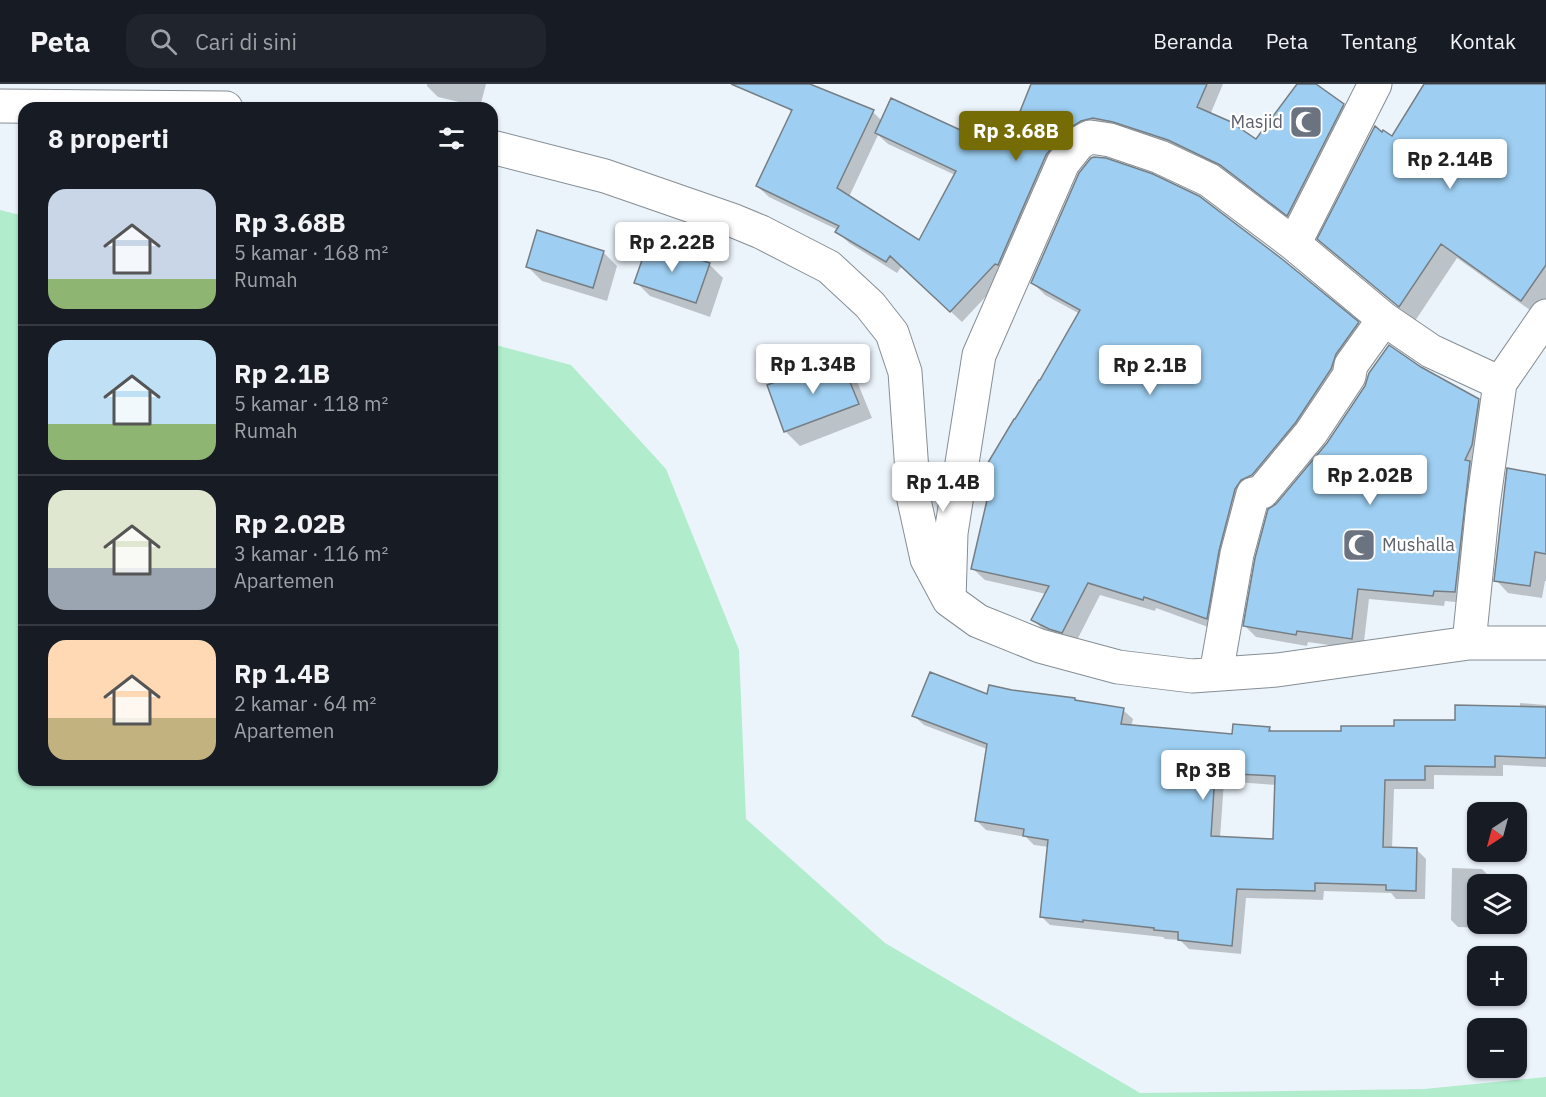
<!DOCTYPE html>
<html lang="id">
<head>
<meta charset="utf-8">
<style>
	body { margin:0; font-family:"IBM Plex Sans",sans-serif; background:#20242c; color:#f1f3f6; height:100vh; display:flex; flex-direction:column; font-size:22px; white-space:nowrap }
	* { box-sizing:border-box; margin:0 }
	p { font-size:20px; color:#9ea1a6 }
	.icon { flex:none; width:33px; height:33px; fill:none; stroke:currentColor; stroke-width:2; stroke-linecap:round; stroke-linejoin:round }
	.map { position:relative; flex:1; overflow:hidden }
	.side { position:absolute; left:18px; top:18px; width:480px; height:684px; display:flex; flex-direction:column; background:#171b24; border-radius:18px; box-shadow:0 2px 4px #0004 }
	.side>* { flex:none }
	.needle { width:39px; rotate:216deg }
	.tools { position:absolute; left:1467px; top:718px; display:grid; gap:12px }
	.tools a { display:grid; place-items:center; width:60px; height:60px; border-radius:12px; background:#171b24; box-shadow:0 2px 4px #0004; font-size:30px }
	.price { position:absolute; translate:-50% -51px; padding:0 14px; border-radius:6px; background:#fff; color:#222; font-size:20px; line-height:39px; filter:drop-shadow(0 2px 3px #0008) }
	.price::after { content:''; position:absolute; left:50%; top:36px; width:18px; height:14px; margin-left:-9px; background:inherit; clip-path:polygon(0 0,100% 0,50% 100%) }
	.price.selected { background:#766c06; color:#fff }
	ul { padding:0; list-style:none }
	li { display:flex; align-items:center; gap:18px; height:150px; padding:0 30px }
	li+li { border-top:2px solid #363941 }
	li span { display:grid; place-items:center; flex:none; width:168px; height:120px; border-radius:18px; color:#555 }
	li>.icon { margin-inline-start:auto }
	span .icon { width:72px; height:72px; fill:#fffc; stroke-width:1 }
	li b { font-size:26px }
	h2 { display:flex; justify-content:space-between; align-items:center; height:72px; padding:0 30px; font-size:26px }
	header { display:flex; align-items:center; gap:36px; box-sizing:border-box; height:84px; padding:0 30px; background:#171b24; border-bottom:2px solid #363941 }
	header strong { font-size:28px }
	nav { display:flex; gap:33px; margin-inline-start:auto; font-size:21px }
	.search { width:420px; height:54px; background:#20242c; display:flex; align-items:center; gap:15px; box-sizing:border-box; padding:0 21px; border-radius:18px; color:#9ea1a6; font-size:22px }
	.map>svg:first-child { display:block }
	.green { fill:#b1eccd }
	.shadow { fill:#0003; fill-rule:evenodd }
	.building { fill:#9ecff2; stroke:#767e84; stroke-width:1.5; fill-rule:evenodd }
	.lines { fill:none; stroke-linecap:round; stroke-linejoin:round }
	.minor-casing { stroke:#868e94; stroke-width:35 }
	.minor { stroke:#fff; stroke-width:33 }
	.labels { text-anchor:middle; stroke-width:4.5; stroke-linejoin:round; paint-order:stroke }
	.worship-label { font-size:18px; fill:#5b616d; stroke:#fff; text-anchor:end }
</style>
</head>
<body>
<header>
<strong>Peta</strong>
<div class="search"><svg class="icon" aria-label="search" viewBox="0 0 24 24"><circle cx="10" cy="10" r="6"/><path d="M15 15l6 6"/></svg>Cari di sini</div>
<nav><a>Beranda</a><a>Peta</a><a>Tentang</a><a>Kontak</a></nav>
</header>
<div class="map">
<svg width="1546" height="1013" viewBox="0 0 1546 1013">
	<rect width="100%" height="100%" fill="#ecf4fb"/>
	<path class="green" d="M0,126L24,132V696H492V260L571,281L666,385L739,566L746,735L885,859L1140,1009L1424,1005L1546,993V1013H0Z"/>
	<path class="shadow" d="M427,0H486L480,23L438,13L427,2Z
		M795,0H806L873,28L882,37L969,52L1008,47L1015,42L1032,0H1223L1210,31L1257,57L1298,0H1314L1343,21L1354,33L1299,141L1230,90L1179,66L1104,45L1007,190L962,238L902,182L897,189L849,159L837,147L838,146L769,113L757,102L792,29L786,22ZM878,51L888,60L955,91L920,158L849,113Z
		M1426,0H1524L1546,13V218L1537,231L1457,174L1415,237L1335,170L1319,155L1392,54Z
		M603,168L617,182L607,217L542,197L528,183Z
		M709,180L723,194L710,233L650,212L636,198Z
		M1033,199L1358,239L1370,252L1264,403L1219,547L1156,524L1155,527L1100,511L1075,560L1046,548L1033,536L1046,510L985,496L972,484L992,402L982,392L1080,230L1045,211Z
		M840,276L854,290L872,334L800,362L786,348L769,302Z
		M1420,284L1478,316L1489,327L1466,519L1445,517L1444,522L1369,515L1363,566L1308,558L1307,562L1256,553L1245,542Z
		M1546,392V497H1545L1542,514L1508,509L1496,496Z
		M989,612L1076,617L1123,626L1133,635L1131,643L1234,652L1269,644L1273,648L1343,649L1457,638L1520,624V619L1546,621V683L1503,681V692L1434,691V705H1394L1392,765L1417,766L1426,775L1425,815H1396L1391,809L1324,807L1323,816L1246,814L1241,870L1189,865L1180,856L1165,855L1163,853L1050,841L1041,832L1049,763L1034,761L1026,753L986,746L977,737L987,665L924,641L914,632ZM1224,697L1276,701L1274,756L1220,754Z
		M1452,784L1482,785L1489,792V801H1478V840H1488L1487,844L1458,843L1451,836Z"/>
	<path class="building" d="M731,0H810L874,26L837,104L919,156L956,87L875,49L891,14L969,50L978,32L1007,45L1010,38L1015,40L1031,0H1207L1197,23L1229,37L1256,55L1297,0H1316L1344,20L1287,132L1220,81L1168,56L1113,38L1093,34L1081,37L1065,47L1046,71L998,181L995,180L950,228L890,172L886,178L835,148L839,142L756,102L792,26Z
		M1424,0H1546V181L1521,217L1441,160L1399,223L1317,155L1375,42L1382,48L1383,46L1392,52Z
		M1094,73L1106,74L1153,90L1199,112L1282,175L1359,238L1336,270L1331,285L1296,338L1252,391L1241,396L1235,405L1219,467L1207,535L1144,513L1143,516L1088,499L1062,549L1049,545L1031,536L1049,502L971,485L991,399L980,392L1014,335H1015L1039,296H1040L1080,226L1031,199L1079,89L1091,74Z
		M537,146L604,167L593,204L526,183Z
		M648,159L710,179L696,219L634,199Z
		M1389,261L1421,283L1479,315L1472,361L1465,376L1470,377L1455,508L1434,507L1433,512L1358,505L1352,555L1297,547L1296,551L1243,542L1255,474L1268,425L1276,420L1327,359L1365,302L1369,289Z
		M840,274L859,320L784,348L767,301Z
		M1507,384L1546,391V470L1535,468L1530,502L1494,497Z
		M930,588L987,610L989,601L1012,606L1075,614V616L1124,624L1121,640L1232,650L1233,640L1270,643L1269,647H1341V642H1394V636H1455V621L1546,623V674L1495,672V683L1425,682V696H1385L1383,763L1417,764L1416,807L1386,806V801L1315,799V807L1237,805L1232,862L1178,856V848L1154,846V844L1083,836V838L1040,833L1048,756L1023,752L1024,745L975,737L987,660L912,632ZM1215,689L1275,692L1273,755L1211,752Z"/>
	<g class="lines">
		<g class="minor-casing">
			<path id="minor" d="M0,22L226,24
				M492,63L605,92L732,136L761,148L829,183L870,221L892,249L905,288L914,416L927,475L949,516L978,537L1040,562L1118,583L1192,592L1277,586L1469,559H1546
				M1294,160L1375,0
				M949,516L951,449L979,271L1063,79L1079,59L1090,53L1097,54L1110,56L1160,73L1209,96L1294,160L1384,235L1431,267L1500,299
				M1469,559L1483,421L1500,299L1546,232
				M1216,590L1237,470L1253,410L1262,408L1311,349L1349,292L1351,281L1384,235"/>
		</g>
		<use href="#minor" class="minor"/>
	</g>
	<defs>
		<g id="mosque-square" transform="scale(1.725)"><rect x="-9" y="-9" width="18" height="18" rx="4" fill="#6b7280" stroke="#fff"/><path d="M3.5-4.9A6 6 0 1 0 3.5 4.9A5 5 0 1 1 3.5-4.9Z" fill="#fff"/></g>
	</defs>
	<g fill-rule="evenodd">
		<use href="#mosque-square" x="1306" y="38"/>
		<use href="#mosque-square" x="1359" y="461"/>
	</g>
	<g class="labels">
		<g class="worship-label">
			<text x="1283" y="44">Masjid</text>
			<text x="1382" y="467" text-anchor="start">Mushalla</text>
		</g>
	</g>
</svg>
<div class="tools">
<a><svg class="needle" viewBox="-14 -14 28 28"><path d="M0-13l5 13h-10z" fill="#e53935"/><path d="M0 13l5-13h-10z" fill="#9ea1a6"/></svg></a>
<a><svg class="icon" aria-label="layers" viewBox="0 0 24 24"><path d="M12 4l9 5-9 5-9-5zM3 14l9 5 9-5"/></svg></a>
<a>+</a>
<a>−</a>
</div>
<b class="price selected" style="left:1016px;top:78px">Rp 3.68B</b>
<b class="price" style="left:1450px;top:106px">Rp 2.14B</b>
<b class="price" style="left:672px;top:189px">Rp 2.22B</b>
<b class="price" style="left:813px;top:311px">Rp 1.34B</b>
<b class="price" style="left:1150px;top:312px">Rp 2.1B</b>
<b class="price" style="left:1370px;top:422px">Rp 2.02B</b>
<b class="price" style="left:943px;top:429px">Rp 1.4B</b>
<b class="price" style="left:1203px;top:717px">Rp 3B</b>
<section class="side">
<h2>8 properti<svg class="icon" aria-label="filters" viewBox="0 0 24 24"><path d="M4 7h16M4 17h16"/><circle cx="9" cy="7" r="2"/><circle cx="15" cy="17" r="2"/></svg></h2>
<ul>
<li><span style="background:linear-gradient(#c9d6e8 75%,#8fb573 0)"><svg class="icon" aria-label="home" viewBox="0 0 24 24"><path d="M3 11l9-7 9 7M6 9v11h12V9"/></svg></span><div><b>Rp 3.68B</b><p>5 kamar · 168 m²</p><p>Rumah</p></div></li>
<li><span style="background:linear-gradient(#bfe0f5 70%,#8fb573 0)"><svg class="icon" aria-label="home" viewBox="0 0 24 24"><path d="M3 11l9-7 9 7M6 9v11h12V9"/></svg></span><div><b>Rp 2.1B</b><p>5 kamar · 118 m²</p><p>Rumah</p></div></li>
<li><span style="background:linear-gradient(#dfe7d0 65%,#9aa5b1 0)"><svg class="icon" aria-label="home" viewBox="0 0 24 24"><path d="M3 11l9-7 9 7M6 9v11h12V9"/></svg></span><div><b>Rp 2.02B</b><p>3 kamar · 116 m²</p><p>Apartemen</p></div></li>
<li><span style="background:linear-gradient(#ffd9b3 65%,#c2b280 0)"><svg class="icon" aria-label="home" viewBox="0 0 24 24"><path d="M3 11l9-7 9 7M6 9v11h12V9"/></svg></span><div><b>Rp 1.4B</b><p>2 kamar · 64 m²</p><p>Apartemen</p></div></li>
</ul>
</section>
</div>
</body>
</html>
